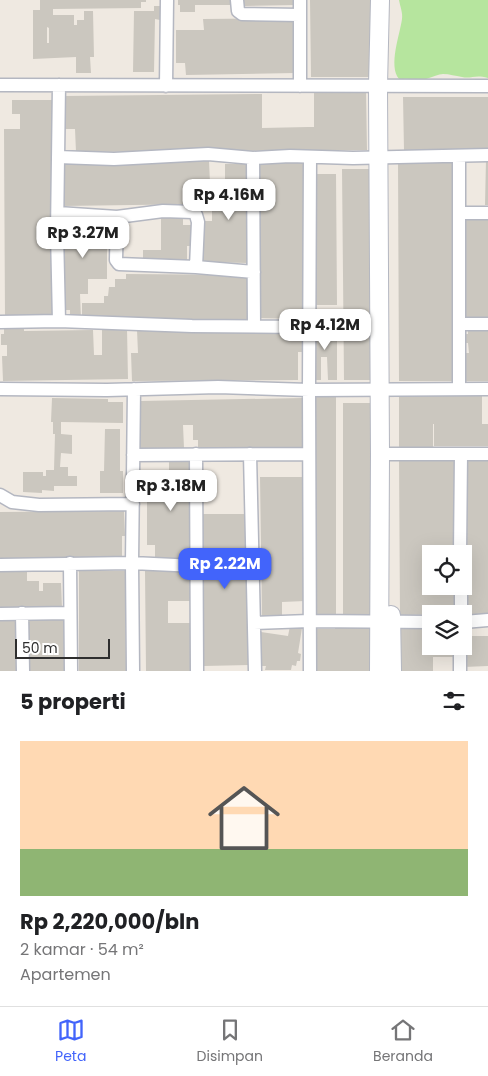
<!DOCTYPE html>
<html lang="id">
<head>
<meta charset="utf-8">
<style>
	body { margin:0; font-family:Poppins,sans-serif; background:#f2f2f2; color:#202124; height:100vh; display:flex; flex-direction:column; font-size:19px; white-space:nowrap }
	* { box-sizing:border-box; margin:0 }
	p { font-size:16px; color:#757577 }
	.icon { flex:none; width:28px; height:28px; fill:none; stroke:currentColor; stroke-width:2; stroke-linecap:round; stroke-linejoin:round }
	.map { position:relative; height:671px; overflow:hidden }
	.side { display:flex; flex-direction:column; background:#fff; flex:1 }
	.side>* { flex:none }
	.fabs { position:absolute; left:422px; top:545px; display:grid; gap:10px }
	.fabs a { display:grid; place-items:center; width:50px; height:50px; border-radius:0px; background:#fff; box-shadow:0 5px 20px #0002; font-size:25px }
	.scale { position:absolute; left:15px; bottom:12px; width:95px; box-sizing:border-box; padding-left:5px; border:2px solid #2e2e2e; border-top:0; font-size:14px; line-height:18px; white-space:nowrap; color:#2e2e2e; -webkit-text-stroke:4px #fff; paint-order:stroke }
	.price { position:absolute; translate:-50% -42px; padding:0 11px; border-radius:10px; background:#fff; color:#222; font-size:16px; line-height:32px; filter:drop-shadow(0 1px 2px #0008) }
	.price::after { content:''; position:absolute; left:50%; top:30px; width:15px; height:11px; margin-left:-8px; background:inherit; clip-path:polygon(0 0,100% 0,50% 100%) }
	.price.on { background:#4264fb; color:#fff }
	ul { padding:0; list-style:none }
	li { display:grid; align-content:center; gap:10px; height:265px; padding:0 20px }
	li span { display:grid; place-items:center; height:155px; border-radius:0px; color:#555 }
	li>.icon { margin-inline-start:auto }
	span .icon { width:90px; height:90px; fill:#fffc; stroke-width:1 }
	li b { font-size:21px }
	h2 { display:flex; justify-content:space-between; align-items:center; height:60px; padding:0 20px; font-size:21px }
	.tab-bar { display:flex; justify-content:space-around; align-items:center; height:70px; border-top:1px solid #e0e0e0; background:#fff; font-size:14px; color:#757577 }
	.tab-bar a { display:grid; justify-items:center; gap:2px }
	.tab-bar .on { color:#4264fb }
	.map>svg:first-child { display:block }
	.green { fill:#b6e59e }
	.building { fill:#cbc7bf; fill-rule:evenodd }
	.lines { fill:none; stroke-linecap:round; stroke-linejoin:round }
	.minor-casing { stroke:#b4b7c1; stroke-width:15 }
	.secondary-casing { stroke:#b4b7c1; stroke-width:20 }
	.minor { stroke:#fff; stroke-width:12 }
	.secondary { stroke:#fff; stroke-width:18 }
</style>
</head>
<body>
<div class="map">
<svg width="488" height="671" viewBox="0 0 488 671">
	<rect width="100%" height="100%" fill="#efe9e1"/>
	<path class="green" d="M399,0H488V78C475,74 472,79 462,77C455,76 450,74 443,74C431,75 409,90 399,79C388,66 400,34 402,19C403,13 400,6 399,0Z"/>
	<path class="building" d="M40,0H146V2H141V8L53,9V15H74V25H77V20H84V11H93L94,57H90L91,73H76V57L33,59V10H40ZM47,27L49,28V43H47Z
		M178,0H230V5H195V12H180V5H178Z
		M244,0H296V5L244,6Z
		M310,0H370L371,77H311Z
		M154,6H160V20L155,19L154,72H133L134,11H154Z
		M295,18V73L186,75L185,63H176V30H204L203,19Z
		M366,92L367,150L76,152L75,129H64V96L262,94V128L308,127H314V93Z
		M403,97H488V150H404Z
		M12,100H54L55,319H5L4,129H20V114H12Z
		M486,160H488V205H485Z
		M209,161L210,183H212V198H204V204L62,206V185H65V163Z
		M398,161H455L456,381H399Z
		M258,162L304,163L302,319L256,318Z
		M225,164H248V263L202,262V221H212V209H225Z
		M342,169H369L372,380H344Z
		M313,174H336L337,305H313Z
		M161,216H183V225H191V246H187V263H143V250H161Z
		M461,217H488V320L463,321Z
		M64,218H87V221H107V279H88V294H80L81,319H70V310H65Z
		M126,274L250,275V321L82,319V303H104V296H108L109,287H115V279H126Z
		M313,326H337V380H328L327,357H321V380H313Z
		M4,328H24V331L93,330L94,355H102V330L127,329L128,379L3,381L2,356H7V345H1V334H4Z
		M302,329V352H298V380L132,381L131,353H138L137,330Z
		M468,329H488V381H466V353H469L468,343H465V334H468Z
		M399,395H482V424H488V446H434V424H433V449H399Z
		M314,397H336V615H314Z
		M52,398L108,399V402H123V423L61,422V434L72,435V454L61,453L60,467H68V476H77V486H54V491L42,490V493L23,492V472H43V476H46V470H54L55,434H53V422H51Z
		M302,398L303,447L198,448V440H193V425H183L184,448L140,449V401Z
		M343,403H372V615H343Z
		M105,429H120V471H123V493H100V471H104Z
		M169,458H192V555H188V563L155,560V545H147V473L169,474Z
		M399,458H433V460H454V554H431V586H454V614L400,615Z
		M465,459H488V616H467Z
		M260,477H303L305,601L282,602V615L262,616Z
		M124,511L125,536H122V557L0,559V512Z
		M202,514H247L249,665L204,666Z
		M27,571V581H39V591H43V583H61L62,608L0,610V572Z
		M79,571H125L126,671H79Z
		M145,571H192V601H168V623H192L193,671H146Z
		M0,619H20V671H0Z
		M27,619H65V671H27Z
		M335,625H370L371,671H315L314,629H335Z
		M290,626L302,628L298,653L301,654L300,661H297L296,666L292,665L291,670H265L266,666H261L262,661L257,660L261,632L288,636Z
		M431,626V646H454V657H433V671H400V627Z
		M464,636H488V666L463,667Z"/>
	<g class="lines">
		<g class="minor-casing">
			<path id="minor" d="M237,0L238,11L242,14L300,15
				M0,85L488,86
				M59,85L57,232L59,321
				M166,86L167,0
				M300,86V0
				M58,157L114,159L208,154L253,158L290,156L353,158L488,155
				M253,158L254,326
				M58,213L117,217L163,211L193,212L196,215L198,222L196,267
				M459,213H488
				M117,217L116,260L119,264L196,267L254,272
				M0,322L59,321L192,326L309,327
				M459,324H488
				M0,389L107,390L218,387L309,390L488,389
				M459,389V156
				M196,454L197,671
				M250,454L255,671
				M380,454H488
				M133,455L309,454
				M0,495L12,502L39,505L133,504
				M460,554L461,454
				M70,563L71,671
				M0,565L132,563L196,566
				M461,586V614
				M22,613L23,671
				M0,614L70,613
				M464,622L488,620
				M254,623L309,621L431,622
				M460,646V671
				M133,671L132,563L134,389
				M310,671L309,388L310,157"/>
		</g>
		<g class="secondary-casing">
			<path id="secondary" d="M391,615L392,671
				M379,671L380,454L378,86L380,0"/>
		</g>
		<use href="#minor" class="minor"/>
		<use href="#secondary" class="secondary"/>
	</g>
</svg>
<div class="fabs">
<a><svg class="icon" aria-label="locate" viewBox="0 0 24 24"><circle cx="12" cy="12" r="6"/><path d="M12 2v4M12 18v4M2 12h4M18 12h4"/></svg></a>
<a><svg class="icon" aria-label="layers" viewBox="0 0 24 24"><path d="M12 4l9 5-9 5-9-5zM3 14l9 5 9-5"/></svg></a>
</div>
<div class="scale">50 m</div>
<b class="price" style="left:229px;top:221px">Rp 4.16M</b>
<b class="price" style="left:83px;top:259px">Rp 3.27M</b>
<b class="price" style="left:325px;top:351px">Rp 4.12M</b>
<b class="price" style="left:171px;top:512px">Rp 3.18M</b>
<b class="price on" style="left:225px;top:590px">Rp 2.22M</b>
</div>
<section class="side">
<h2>5 properti<svg class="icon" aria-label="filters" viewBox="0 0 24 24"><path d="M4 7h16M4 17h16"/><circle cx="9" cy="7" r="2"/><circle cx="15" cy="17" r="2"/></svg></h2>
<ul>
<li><span style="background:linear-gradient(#ffd9b3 70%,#8fb573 0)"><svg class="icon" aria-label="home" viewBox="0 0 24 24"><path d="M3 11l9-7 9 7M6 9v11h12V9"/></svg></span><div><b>Rp 2,220,000/bln</b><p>2 kamar · 54 m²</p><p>Apartemen</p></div></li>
</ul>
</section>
<nav class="tab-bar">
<a class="on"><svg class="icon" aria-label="map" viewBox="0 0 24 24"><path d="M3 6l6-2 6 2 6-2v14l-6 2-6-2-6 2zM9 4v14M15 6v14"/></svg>Peta</a>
<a><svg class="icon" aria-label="saved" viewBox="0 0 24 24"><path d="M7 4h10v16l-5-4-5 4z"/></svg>Disimpan</a>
<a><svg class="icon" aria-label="home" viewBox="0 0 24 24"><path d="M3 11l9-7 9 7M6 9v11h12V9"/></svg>Beranda</a>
</nav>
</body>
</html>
